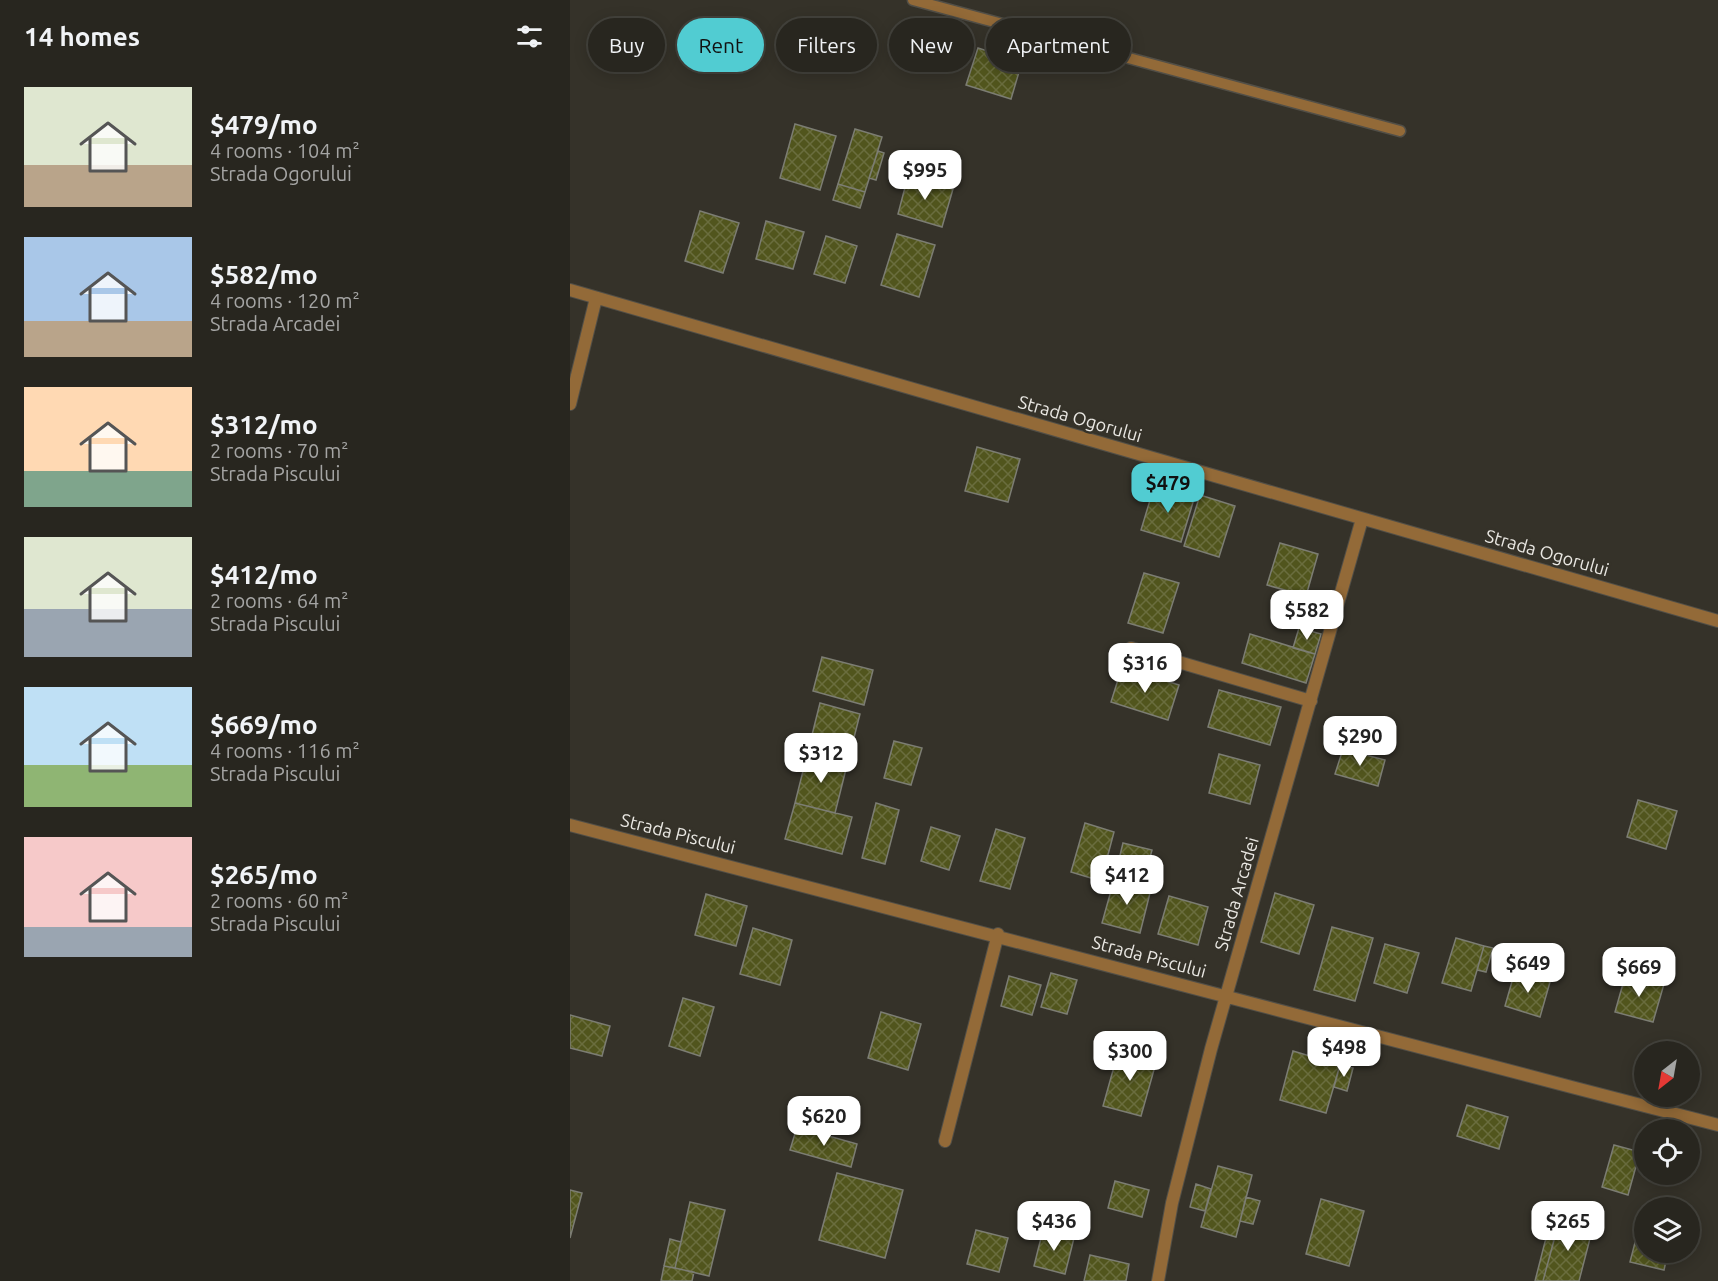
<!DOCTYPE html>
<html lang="en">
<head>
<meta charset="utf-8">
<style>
	body { margin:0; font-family:Ubuntu,sans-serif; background:#34322c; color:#f1f3f6; height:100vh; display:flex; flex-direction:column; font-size:22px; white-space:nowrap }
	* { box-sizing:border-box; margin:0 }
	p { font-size:20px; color:#a5a5a4 }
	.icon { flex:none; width:33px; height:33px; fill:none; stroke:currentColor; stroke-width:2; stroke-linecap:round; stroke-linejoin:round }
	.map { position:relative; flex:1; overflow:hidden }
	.side { display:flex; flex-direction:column; background:#28261f; width:570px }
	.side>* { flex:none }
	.guide { position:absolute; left:18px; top:18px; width:570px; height:54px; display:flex; gap:12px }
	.needle { width:39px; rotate:211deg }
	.fabs { position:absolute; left:1064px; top:1041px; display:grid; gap:12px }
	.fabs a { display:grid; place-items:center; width:66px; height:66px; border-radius:50%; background:#28261f; box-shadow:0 3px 15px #0003,0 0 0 2px #44433d; font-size:30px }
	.price { position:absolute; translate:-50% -51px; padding:0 14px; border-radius:12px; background:#fff; color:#222; font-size:20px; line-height:39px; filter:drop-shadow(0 2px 3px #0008) }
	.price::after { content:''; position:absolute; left:50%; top:36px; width:18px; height:14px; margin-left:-9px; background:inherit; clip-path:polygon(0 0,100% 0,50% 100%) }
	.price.current { background:#51ccd2; color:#111 }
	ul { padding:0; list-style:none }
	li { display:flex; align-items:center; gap:18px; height:150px; padding:0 24px }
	li span { display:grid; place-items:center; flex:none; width:168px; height:120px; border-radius:0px; color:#555 }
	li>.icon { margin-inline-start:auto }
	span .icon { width:72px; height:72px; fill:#fffc; stroke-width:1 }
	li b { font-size:26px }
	h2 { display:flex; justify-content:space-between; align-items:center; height:72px; padding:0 24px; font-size:26px }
	.tag { padding:0 21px; border-radius:27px; background:#28261f; box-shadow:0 3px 15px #0003,0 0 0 2px #44433d; font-size:21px; line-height:54px }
	.tag.current { background:#51ccd2; color:#111 }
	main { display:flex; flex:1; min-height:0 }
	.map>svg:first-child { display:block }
	.building { fill:url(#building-cross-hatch); stroke:#7c7d73; stroke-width:1.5 }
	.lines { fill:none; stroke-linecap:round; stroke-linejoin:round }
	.lane-casing { stroke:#524f47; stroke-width:13 }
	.street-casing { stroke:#524f47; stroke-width:14 }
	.lane { stroke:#936a38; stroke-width:10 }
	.street { stroke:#936a38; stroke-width:12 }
	.labels { text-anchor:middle; stroke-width:5; stroke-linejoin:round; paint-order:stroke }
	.street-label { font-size:18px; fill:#eae8e3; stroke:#353229 }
</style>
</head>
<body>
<main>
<section class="side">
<h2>14 homes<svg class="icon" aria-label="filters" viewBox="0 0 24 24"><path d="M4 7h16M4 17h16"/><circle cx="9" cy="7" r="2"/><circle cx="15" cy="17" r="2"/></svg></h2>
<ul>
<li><span style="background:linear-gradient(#dfe7d0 65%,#b9a48a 0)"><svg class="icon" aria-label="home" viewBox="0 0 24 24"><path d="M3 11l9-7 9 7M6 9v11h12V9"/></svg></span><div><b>$479/mo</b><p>4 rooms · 104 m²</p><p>Strada Ogorului</p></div></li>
<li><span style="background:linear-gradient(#a9c7e8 70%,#b9a48a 0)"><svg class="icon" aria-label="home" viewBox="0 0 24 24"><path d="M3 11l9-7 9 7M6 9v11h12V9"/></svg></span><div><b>$582/mo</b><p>4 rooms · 120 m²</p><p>Strada Arcadei</p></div></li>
<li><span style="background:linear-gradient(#ffd9b3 70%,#7fa58c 0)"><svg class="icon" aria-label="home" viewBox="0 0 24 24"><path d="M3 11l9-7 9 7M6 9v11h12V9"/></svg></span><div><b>$312/mo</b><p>2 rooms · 70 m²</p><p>Strada Piscului</p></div></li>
<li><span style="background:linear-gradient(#dfe7d0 60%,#9aa5b1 0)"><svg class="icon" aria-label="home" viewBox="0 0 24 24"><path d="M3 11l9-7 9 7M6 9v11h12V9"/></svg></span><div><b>$412/mo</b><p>2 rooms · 64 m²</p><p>Strada Piscului</p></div></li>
<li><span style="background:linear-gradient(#bfe0f5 65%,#8fb573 0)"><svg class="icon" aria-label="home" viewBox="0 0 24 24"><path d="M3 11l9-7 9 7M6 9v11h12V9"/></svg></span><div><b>$669/mo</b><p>4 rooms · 116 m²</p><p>Strada Piscului</p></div></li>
<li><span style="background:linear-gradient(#f6c9c9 75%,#9aa5b1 0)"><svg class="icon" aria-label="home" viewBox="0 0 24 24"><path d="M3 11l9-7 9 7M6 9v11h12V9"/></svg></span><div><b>$265/mo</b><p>2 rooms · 60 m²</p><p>Strada Piscului</p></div></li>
</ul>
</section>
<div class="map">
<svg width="1148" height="1281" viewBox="0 0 1148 1281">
	<defs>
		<pattern id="building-cross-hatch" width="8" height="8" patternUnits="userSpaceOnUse" patternTransform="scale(1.5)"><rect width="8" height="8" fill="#51551d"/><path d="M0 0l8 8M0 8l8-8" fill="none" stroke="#6a6d3e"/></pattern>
	</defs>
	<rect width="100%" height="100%" fill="#353229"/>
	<path class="building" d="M433,45L455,51L452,62L430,55Z
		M408,48L452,62L441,99L396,85Z
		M225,124L266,136L250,190L210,178Z
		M285,129L312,137L295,192L268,184Z
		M308,151L314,153L306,180L299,178Z
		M338,176L383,189L372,227L328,214Z
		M268,184L295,192L290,208L263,200Z
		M130,211L169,223L153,273L115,261Z
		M196,221L234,232L223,269L186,259Z
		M327,234L365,245L349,297L311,285Z
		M256,236L287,246L275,283L244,274Z
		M407,447L450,459L438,502L395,491Z
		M584,487L624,499L611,542L571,530Z
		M630,495L665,506L649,557L614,546Z
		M710,543L748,554L736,596L697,585Z
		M574,573L609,583L593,633L558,623Z
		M729,628L751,634L745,654L723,648Z
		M680,634L745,654L736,683L672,663Z
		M252,657L303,670L294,705L243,691Z
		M552,667L609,685L598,720L541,702Z
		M649,690L711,707L700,745L638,727Z
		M250,703L290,714L277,765L237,755Z
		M324,741L352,748L341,785L314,778Z
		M773,749L815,760L808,786L765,774Z
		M649,754L690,765L680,804L639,793Z
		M237,755L277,765L265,813L225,803Z
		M1068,800L1107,811L1096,849L1057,837Z
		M225,803L282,817L272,854L215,839Z
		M306,803L329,810L315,864L292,858Z
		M515,823L544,832L531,881L501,872Z
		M361,827L390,836L379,870L351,861Z
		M426,829L455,838L440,889L410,881Z
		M553,843L582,850L572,887L544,880Z
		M544,880L581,889L570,933L532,923Z
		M705,893L744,905L729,954L691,942Z
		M136,894L177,906L166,946L125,935Z
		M599,896L638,907L628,945L588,934Z
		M762,927L803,938L785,1001L744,990Z
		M183,928L222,940L210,985L170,974Z
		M886,938L914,946L901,991L872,983Z
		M815,944L849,953L837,993L804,983Z
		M914,946L923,948L916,972L907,970Z
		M945,971L980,982L970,1017L935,1006Z
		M481,973L507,980L497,1014L471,1007Z
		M1056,973L1094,984L1083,1022L1045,1012Z
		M439,976L471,985L462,1015L431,1006Z
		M113,998L144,1007L130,1056L99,1046Z
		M311,1012L351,1024L338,1070L298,1058Z
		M0,1015L40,1026L32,1056L0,1048Z
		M549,1049L587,1059L571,1116L533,1106Z
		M723,1051L770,1065L756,1113L710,1100Z
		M770,1065L783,1068L777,1091L764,1087Z
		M897,1105L938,1117L929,1149L887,1136Z
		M227,1127L287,1144L281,1167L220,1150Z
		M1044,1145L1070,1152L1058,1195L1032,1187Z
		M648,1166L682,1175L666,1237L631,1227Z
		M267,1173L333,1190L315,1258L249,1240Z
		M545,1181L579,1190L572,1217L538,1208Z
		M626,1184L641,1189L635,1211L620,1207Z
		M0,1190L12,1193L0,1238Z
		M676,1197L690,1201L683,1224L670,1221Z
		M751,1199L794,1211L779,1266L736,1254Z
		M120,1202L155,1210L139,1276L105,1268Z
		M1074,1208V1252H1098L1094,1270L1060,1262Z
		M990,1218L1023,1227L1009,1281H973Z
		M406,1230L438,1238L429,1272L397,1264Z
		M473,1230L504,1238L495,1274L464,1266Z
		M976,1238L984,1240L973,1281H965Z
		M100,1239L111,1242L105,1268L94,1266Z
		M520,1255L559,1264L556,1281H514Z
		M94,1266L124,1272L122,1281H91Z"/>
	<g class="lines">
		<g class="lane-casing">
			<path id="lane" d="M343,0L830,131"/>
		</g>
		<g class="street-casing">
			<path id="street" d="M0,290L1148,621
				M0,404L26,298
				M561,648L741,701
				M0,825C383,923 765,1026 1148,1125
				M375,1141L428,934
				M588,1281L602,1203L641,1049L792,519"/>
		</g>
		<use href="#lane" class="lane"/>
		<use href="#street" class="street"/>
	</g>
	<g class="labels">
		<g class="street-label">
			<text transform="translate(510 419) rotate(16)" y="6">Strada Ogorului</text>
			<text transform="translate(977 553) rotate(16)" y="6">Strada Ogorului</text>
			<text transform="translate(108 834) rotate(14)" y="6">Strada Piscului</text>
			<text transform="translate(667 894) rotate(-74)" y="6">Strada Arcadei</text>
			<text transform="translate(579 957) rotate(15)" y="6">Strada Piscului</text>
		</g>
	</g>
</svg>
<div class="fabs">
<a><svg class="needle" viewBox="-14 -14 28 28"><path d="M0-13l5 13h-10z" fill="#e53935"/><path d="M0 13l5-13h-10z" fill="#a5a5a4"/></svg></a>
<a><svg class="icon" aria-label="locate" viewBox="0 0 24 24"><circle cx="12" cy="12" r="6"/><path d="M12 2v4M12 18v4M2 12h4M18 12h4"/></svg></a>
<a><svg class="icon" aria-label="layers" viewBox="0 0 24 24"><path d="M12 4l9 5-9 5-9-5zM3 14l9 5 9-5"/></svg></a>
</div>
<b class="price" style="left:355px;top:201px">$995</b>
<b class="price current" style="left:598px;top:514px">$479</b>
<b class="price" style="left:737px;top:641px">$582</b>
<b class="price" style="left:575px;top:694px">$316</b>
<b class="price" style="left:790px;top:767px">$290</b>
<b class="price" style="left:251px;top:784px">$312</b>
<b class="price" style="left:557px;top:906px">$412</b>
<b class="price" style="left:958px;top:994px">$649</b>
<b class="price" style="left:1069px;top:998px">$669</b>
<b class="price" style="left:774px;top:1078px">$498</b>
<b class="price" style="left:560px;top:1082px">$300</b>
<b class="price" style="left:254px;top:1147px">$620</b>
<b class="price" style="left:484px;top:1252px">$436</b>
<b class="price" style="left:998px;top:1252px">$265</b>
<div class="guide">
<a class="tag">Buy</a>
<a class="tag current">Rent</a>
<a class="tag">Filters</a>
<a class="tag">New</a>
<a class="tag">Apartment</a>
</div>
</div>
</main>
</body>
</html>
